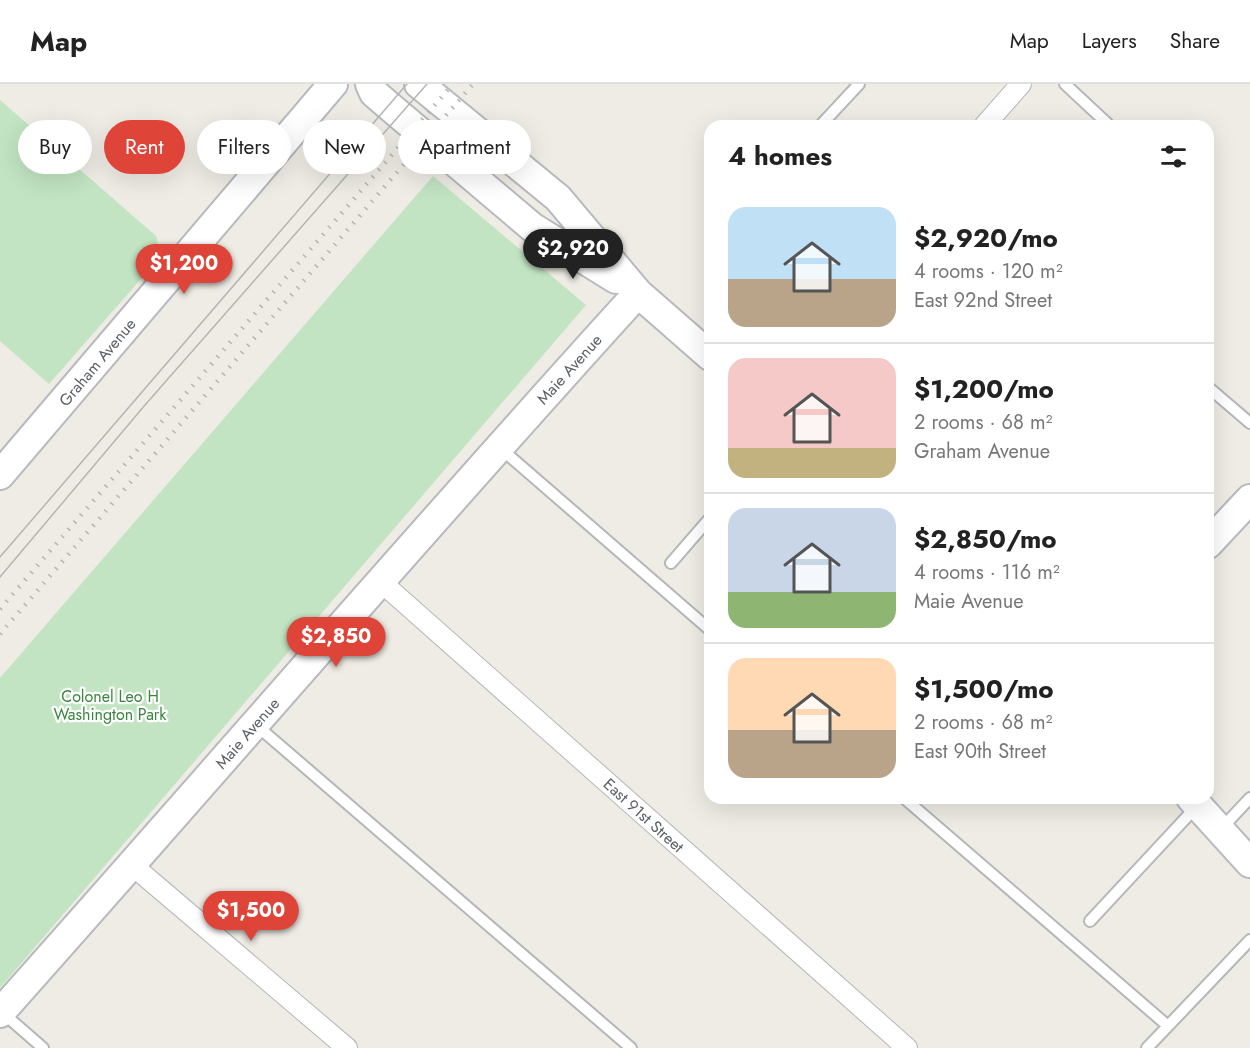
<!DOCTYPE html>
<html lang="en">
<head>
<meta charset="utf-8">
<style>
	body { margin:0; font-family:Jost,sans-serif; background:#f6f6f6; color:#222; height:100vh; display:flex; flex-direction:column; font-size:22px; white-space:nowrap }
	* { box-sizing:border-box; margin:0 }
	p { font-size:20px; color:#767676 }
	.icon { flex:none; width:33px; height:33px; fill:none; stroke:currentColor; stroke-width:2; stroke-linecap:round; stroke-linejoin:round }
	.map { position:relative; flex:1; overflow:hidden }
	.side { position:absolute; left:704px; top:36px; width:510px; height:684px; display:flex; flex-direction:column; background:#fff; border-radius:18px; box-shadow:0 6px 24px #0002 }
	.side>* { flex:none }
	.hud { position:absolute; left:18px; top:36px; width:570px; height:54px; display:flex; gap:12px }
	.price { position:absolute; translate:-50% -51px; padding:0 14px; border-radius:21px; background:#df4438; color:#fff; font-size:20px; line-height:39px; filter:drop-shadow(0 2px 3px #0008) }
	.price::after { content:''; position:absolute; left:50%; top:36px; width:18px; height:14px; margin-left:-9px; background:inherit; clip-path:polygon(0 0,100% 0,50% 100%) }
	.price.selected { background:#222; color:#fff }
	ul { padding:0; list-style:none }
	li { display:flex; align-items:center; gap:18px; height:150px; padding:0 24px }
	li+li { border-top:2px solid #e0e0e0 }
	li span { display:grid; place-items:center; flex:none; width:168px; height:120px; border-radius:18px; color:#555 }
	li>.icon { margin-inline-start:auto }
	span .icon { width:72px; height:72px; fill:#fffc; stroke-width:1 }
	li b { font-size:26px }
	h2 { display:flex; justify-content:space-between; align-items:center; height:72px; padding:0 24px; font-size:26px }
	.chip { padding:0 21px; border-radius:27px; background:#fff; box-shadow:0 6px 24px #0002; font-size:21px; line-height:54px }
	.chip.selected { background:#df4438; color:#fff }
	header { display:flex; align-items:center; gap:36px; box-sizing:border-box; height:84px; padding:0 30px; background:#fff; border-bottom:2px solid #e0e0e0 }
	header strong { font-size:28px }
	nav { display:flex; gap:33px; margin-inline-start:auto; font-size:21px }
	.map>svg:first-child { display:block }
	.green { fill:#c2e4c2 }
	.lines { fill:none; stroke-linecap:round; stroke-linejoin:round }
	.lane-casing { stroke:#b4b7ba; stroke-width:14 }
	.street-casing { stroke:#b4b7ba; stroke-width:22 }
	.secondary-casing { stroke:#b6b9bd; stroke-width:32 }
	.lane { stroke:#fff; stroke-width:10 }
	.street { stroke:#fff; stroke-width:20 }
	.secondary { stroke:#fff; stroke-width:28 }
	.tram { stroke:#b4b5b5; stroke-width:1.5 }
	.rail { stroke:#b4b5b5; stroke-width:4.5; stroke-dasharray:1.5 8; stroke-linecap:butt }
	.labels { text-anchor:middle; stroke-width:4.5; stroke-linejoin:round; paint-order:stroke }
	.street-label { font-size:16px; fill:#5c6064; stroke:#fff }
	.park-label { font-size:16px; fill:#3a853d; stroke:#fff }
</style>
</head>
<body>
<header>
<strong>Map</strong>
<nav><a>Map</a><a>Layers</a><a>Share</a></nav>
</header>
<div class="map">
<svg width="1250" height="964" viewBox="0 0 1250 964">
	<rect width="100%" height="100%" fill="#eeece4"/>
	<path class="green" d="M0,16L156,152L161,172L49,300L0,257Z
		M433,92L586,221L0,904V594Z"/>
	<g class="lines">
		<g class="lane-casing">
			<path id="lane" d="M1065,0L1110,42
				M820,42L859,0
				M1208,303L1250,339
				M499,363L710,546
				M671,479L710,434
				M256,641L631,964
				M904,714L1168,942
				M1220,746L1250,714
				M1090,837L1197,722
				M3,929L43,964
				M1147,964L1250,856"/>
		</g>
		<g class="street-casing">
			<path id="street" d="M984,42L1021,0
				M380,497L907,964
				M132,781L347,964"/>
		</g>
		<g class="secondary-casing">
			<path id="secondary" d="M370,0L374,9L389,22L532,143L616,195
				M419,0L558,114L638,209L710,272
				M0,391L333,0
				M1208,460L1250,415
				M1191,714L1250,779
				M0,929C213,690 422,446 638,209"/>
		</g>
		<use href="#lane" class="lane"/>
		<use href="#street" class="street"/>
		<use href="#secondary" class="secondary"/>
		<path class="tram" d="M0,473L407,0
			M0,493L145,321L427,0"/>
		<path class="rail" d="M0,525L453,0
			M0,550L473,0"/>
	</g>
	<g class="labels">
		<g class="street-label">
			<text transform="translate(97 278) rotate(-50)" y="6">Graham Avenue</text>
			<text transform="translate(569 285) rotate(-48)" y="6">Maie Avenue</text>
			<text transform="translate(247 649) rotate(-49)" y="6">Maie Avenue</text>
			<text transform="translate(644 731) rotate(42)" y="6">East 91st Street</text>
		</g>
		<g class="park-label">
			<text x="110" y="618">Colonel Leo H<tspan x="110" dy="18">Washington Park</tspan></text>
		</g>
	</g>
</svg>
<b class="price selected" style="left:573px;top:196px">$2,920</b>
<b class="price" style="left:184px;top:211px">$1,200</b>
<b class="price" style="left:336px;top:584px">$2,850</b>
<b class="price" style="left:251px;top:858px">$1,500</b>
<div class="hud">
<a class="chip">Buy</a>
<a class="chip selected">Rent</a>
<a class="chip">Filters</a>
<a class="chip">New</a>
<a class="chip">Apartment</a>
</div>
<section class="side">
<h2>4 homes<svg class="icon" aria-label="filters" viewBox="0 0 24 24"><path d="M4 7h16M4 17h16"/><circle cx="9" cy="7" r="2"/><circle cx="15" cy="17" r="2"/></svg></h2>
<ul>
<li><span style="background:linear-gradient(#bfe0f5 60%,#b9a48a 0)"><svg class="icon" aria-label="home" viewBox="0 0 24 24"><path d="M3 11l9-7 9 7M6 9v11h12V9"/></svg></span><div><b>$2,920/mo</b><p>4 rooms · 120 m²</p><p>East 92nd Street</p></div></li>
<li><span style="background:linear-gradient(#f6c9c9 75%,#c2b280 0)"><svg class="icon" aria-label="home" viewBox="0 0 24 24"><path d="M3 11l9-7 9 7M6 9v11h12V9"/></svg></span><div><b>$1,200/mo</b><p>2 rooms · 68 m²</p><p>Graham Avenue</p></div></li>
<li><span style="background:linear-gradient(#c9d6e8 70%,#8fb573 0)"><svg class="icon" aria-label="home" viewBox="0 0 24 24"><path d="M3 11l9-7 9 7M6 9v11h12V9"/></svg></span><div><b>$2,850/mo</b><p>4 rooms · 116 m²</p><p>Maie Avenue</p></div></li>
<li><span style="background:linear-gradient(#ffd9b3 60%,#b9a48a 0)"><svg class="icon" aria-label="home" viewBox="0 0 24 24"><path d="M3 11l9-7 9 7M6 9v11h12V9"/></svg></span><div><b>$1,500/mo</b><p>2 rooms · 68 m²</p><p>East 90th Street</p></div></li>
</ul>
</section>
</div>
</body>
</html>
